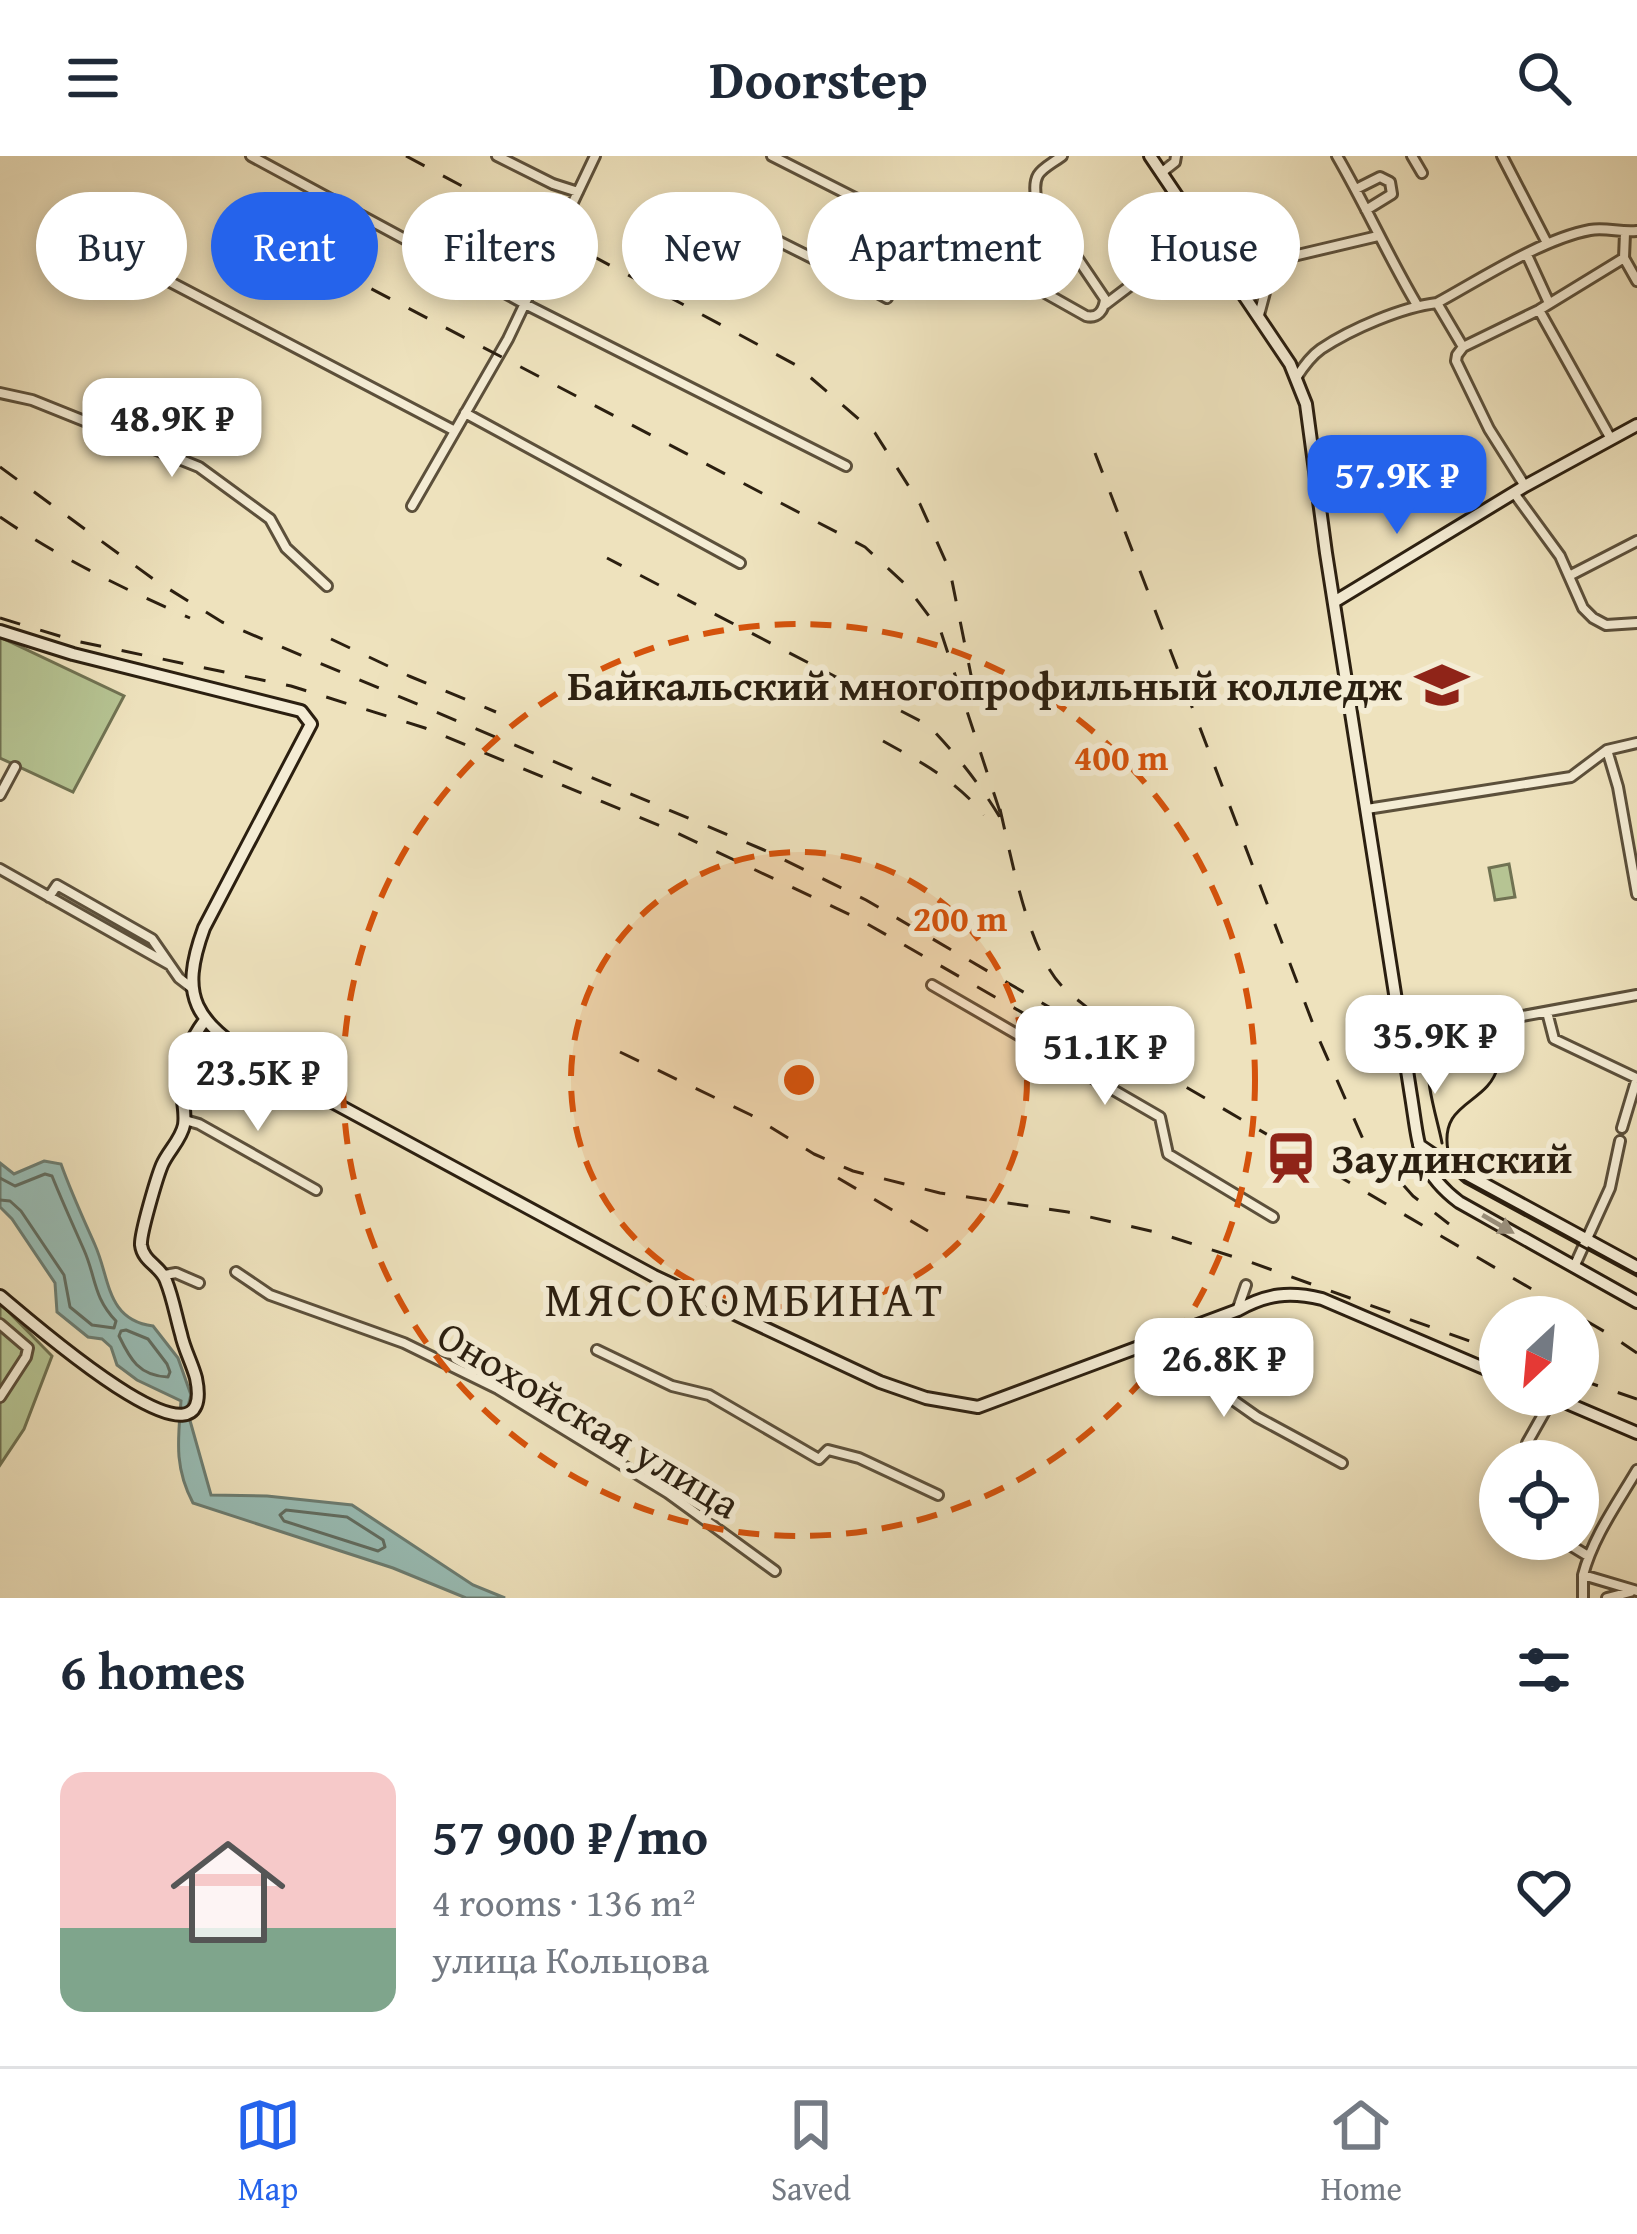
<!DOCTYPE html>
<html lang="en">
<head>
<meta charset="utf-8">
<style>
	body { margin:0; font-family:"Gentium Book Plus",serif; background:#f2f2f3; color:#1f2937; height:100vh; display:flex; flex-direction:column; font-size:45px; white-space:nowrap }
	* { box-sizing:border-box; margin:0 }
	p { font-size:39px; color:#747a83 }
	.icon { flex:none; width:66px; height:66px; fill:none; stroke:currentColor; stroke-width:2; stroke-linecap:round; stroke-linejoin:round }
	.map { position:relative; height:1442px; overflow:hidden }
	.sheet { display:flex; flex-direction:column; background:#fff; flex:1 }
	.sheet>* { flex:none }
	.top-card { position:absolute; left:36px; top:36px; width:1566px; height:108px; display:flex; gap:24px }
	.needle { width:78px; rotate:206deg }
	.fabs { position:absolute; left:1479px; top:1140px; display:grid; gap:24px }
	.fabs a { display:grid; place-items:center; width:120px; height:120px; border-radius:50%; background:#fff; box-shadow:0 6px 18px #0003; font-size:60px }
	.price { position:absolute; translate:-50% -102px; padding:0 27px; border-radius:24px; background:#fff; color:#222; font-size:39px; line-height:78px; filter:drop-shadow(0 3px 6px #0008) }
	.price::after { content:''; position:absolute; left:50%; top:72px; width:36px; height:27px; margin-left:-18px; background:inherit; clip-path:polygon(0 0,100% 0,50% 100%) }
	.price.selected { background:#2563eb; color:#fff }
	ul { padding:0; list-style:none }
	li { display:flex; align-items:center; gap:36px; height:300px; padding:0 60px }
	li span { display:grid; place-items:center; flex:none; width:336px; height:240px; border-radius:24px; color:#555 }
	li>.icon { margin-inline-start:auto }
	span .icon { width:144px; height:144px; fill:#fffc; stroke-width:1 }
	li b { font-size:51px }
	h2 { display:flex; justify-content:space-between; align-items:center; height:144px; padding:0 60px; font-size:51px }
	.tag { padding:0 42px; border-radius:54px; background:#fff; box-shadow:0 6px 18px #0003; font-size:42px; line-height:108px }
	.tag.selected { background:#2563eb; color:#fff }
	header { display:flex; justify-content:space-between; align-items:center; height:156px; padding:0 60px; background:#fff; font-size:54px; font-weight:700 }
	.tab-bar { display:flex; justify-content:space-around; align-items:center; height:168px; border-top:3px solid #e0e1e3; background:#fff; font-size:33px; color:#747a83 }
	.tab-bar a { display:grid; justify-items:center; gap:6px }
	.tab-bar .selected { color:#2563eb }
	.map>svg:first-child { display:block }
	.green { fill:#b6c493; stroke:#707252; stroke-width:3 }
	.water { fill:#99bdb5; stroke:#6d7e73; stroke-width:3 }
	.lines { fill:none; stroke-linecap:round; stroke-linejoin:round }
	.shore { stroke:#626e62; stroke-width:3 }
	.street-casing { stroke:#5c503b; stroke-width:14 }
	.secondary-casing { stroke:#2b1f10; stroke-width:16 }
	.street { stroke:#f4ecd4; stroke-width:8 }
	.secondary { stroke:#f4ecd4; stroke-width:10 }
	.tram { stroke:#2b1f10; stroke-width:3 }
	.rail { stroke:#2b1f10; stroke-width:3; stroke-dasharray:21 21; stroke-linecap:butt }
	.oneway { fill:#9a907c }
	.ring { fill:none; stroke:#d5530c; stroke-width:6; stroke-dasharray:21 15 }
	.labels { text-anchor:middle; stroke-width:12; stroke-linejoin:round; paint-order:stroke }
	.poi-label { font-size:42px; font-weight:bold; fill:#2b1f10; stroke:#f4ecd4; text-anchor:end }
	.street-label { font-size:42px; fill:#2b1f10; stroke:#f4ecd4 }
	.quarter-label { font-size:48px; letter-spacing:3px; fill:#2b1f10; stroke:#f4ecd4 }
	.centre { fill:#d5530c; stroke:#f4ecd4; stroke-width:6 }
	.ring-label { font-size:36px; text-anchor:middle; font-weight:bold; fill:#d5530c; stroke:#f4ecd4; stroke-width:12; stroke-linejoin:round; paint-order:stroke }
</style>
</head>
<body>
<header><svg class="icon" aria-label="menu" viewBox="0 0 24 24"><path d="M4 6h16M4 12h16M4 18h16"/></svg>Doorstep<svg class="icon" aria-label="search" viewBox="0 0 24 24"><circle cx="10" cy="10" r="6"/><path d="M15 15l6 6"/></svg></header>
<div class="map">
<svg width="1637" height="1442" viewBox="0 0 1637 1442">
	<rect width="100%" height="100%" fill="#eee2bd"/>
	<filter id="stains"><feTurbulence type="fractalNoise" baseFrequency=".00167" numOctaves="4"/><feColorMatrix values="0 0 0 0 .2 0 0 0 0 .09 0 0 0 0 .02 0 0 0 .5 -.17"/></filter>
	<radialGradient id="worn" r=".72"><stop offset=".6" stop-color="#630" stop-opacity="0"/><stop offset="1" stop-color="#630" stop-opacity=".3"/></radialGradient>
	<path class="green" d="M0,481L124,540L73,636L0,602Z
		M1509,708L1515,741L1495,744L1489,712Z
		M0,1147L52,1200L24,1273L0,1309Z"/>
	<path class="water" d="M44,1005L61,1008C71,1036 83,1062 95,1089C110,1122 106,1164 153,1170L178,1202L191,1239L187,1254L211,1339L267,1340L352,1349L473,1429L505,1442H466L393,1412L193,1347C174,1311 178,1284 181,1245L137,1224L117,1209L111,1191L102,1183L88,1181L57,1156L55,1127L12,1063L0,1051V1007L14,1018Z"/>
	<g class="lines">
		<path class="shore" d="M0,1022L15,1030L45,1018L52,1020C62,1045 73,1069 84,1094C96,1121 93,1141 116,1165L114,1172L92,1169L70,1151L64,1119L21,1055L10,1045L0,1044
			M126,1174L148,1183L167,1208L170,1216L168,1221C139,1220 130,1203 119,1180L121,1175Z
			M286,1354L347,1361L383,1384L385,1391L378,1395L284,1365L280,1359Z"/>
		<g class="street-casing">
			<path id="street" d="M251,0L525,148L846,310
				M497,0L553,28L578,36
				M772,0L857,43
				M1337,0C1366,50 1388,100 1417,149
				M1412,0L1422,17
				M1502,0L1547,87
				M1161,17L1175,6L1176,0
				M1356,33L1380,21L1390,26L1392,38L1366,54
				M685,70L693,48L706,49L824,108
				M111,95L455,275
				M1527,99L1549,147
				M1624,102L1637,125
				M1624,102L1625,77
				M887,142L824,108L839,83L857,43L886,58L907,60L969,87L987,96L999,111L1086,160C1098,163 1104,154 1105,143L1036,41C1032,15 1043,14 1062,0
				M1437,147L1463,191
				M1106,148L1201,76
				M1539,154L1611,283
				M1259,159L1271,114L1285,102L1378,80
				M1296,222C1303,211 1311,200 1321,193C1351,173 1402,151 1437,147C1481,123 1542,83 1590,74C1606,71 1621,77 1637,75
				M0,237L32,244L199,311L270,363L286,392L327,430
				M465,257L740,407
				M1525,330L1489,273L1456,205L1457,199L1463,191L1539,154L1624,102
				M1514,337L1560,400L1583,452L1593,462L1606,469L1637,467
				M412,350L508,183L595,0
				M1569,420L1637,385
				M1607,594L1618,631L1637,738
				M0,639L15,611
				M1367,653L1571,621L1607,594L1637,587
				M0,713L170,809
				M49,741L57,729L152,783L179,822L192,832
				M932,829L1160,961L1168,998L1273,1061
				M1547,856L1554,883L1636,922
				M1405,900L1446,874L1637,839
				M185,964L199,968L316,1034
				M1622,972L1637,922
				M1574,1111L1610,1032L1620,985
				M236,1116L270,1139L404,1187L498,1233L668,1337L775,1415
				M165,1119L176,1117L199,1127
				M1238,1152L1246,1129
				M1214,1164L1206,1225L1257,1261L1342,1307
				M0,1168L28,1192L26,1201L0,1241
				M597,1194L672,1230L709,1239L819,1303L828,1294L859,1302L938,1339
				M1551,1305L1527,1287L1553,1241
				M1637,1314C1617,1348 1593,1381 1583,1419L1637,1435
				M1560,1383L1588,1400
				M1583,1419V1442
				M1607,1442L1630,1436"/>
		</g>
		<g class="secondary-casing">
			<path id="secondary" d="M1150,0L1290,208L1306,248L1326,397L1411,940C1419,989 1417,1014 1459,1046L1637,1146
				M1334,446L1525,330L1637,269
				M0,475L73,498L301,555L311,568L204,772C178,843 196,864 255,904L654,1120L880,1226L926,1242L978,1251L1238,1154C1267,1138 1289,1135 1322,1143L1500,1219
				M1419,989L1444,1006L1637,1111
				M0,1140C20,1156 219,1334 196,1222C192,1207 184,1193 181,1178C176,1161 173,1142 166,1125C161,1110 143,1106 141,1089C140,1078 157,1021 162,1009C168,995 181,984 184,969C186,957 182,944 182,932C181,906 189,885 205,864
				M1548,1239L1637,1277"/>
		</g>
		<use href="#street" class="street"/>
		<use href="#secondary" class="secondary"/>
		<path class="tram" d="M1442,987C1438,965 1423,921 1430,901C1443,862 1491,873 1498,910C1488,950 1439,944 1448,995C1450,1010 1452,1017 1465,1027L1637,1120"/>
		<path class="rail" d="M406,0L796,209L875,277L920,348L950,415L972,524
			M297,94L865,391L904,427L941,476L1004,668C982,631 958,600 928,569L607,402
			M1095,297L1318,881L1363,983L1413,1040L1449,1068
			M0,311L156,425L222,466L764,694L866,744L1612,1180L1637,1197
			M0,361C60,402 124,433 190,462
			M0,462L76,485L291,530L425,572L675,676L857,762L1112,908
			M331,483L409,520L496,556
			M883,585C921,606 957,625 984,659
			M1000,653C1011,700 1028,794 1061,829C1071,840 1085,849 1096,859
			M620,896L751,959L814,998L853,1015L940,1037L1068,1056L1155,1076L1250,1106L1500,1196
			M838,1022L928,1075
			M1578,1223L1637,1243"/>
	</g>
	<defs><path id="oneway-solid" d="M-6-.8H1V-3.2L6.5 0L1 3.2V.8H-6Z" transform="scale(3)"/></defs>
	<use class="oneway" href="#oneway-solid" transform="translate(1498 1068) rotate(30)"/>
	<circle cx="799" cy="924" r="228" fill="#d5530c" fill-opacity=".12"/>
	<g class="ring">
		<circle cx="799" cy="924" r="228"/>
		<circle cx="799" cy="924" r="456"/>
	</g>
	<defs>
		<g id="university-bare" transform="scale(4.14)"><path d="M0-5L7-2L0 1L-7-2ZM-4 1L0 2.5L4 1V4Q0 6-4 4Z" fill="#8f2418" stroke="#f4ecd4" stroke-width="2.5" paint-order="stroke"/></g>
		<g id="station-bare" transform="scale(4.14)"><path d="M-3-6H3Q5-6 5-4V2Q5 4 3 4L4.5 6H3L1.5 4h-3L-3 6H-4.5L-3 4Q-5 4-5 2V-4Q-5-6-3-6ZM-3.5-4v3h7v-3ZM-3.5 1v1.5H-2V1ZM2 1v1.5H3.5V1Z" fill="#8f2418" stroke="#f4ecd4" stroke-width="2.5" paint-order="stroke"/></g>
	</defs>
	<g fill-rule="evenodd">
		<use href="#university-bare" x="1442" y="529"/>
		<use href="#station-bare" x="1291" y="1002"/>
	</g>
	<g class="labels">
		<g class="poi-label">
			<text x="1402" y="544">Байкальский многопрофильный колледж</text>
			<text x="1331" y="1017" text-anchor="start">Заудинский</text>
		</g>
		<g class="street-label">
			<text transform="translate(589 1263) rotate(31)" y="15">Онохойская улица</text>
		</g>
		<g class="quarter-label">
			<text x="745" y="1160">МЯСОКОМБИНАТ</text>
		</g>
	</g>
	<circle cx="799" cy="924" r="18" class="centre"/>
	<g class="ring-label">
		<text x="1121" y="614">400 m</text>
		<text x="960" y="775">200 m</text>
	</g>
	<rect width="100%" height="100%" filter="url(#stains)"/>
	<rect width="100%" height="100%" fill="url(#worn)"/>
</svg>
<div class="fabs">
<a><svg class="needle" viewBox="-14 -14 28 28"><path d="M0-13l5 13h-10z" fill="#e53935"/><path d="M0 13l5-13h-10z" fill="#747a83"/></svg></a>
<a><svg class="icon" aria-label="locate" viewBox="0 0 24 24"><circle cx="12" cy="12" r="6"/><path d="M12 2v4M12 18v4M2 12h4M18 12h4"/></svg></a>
</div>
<b class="price" style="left:172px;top:324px">48.9K ₽</b>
<b class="price selected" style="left:1397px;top:381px">57.9K ₽</b>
<b class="price" style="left:1435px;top:941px">35.9K ₽</b>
<b class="price" style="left:1105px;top:952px">51.1K ₽</b>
<b class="price" style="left:258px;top:978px">23.5K ₽</b>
<b class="price" style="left:1224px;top:1264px">26.8K ₽</b>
<div class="top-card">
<a class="tag">Buy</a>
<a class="tag selected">Rent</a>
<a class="tag">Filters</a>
<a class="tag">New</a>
<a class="tag">Apartment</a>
<a class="tag">House</a>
</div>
</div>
<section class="sheet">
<h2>6 homes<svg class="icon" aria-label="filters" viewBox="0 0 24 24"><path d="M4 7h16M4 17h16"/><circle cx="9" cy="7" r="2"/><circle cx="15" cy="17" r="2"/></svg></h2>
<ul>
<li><span style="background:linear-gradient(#f6c9c9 65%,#7fa58c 0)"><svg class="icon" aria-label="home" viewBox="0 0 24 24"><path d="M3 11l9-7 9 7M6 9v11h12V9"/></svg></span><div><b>57 900 ₽/mo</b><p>4 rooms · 136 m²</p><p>улица Кольцова</p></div><svg class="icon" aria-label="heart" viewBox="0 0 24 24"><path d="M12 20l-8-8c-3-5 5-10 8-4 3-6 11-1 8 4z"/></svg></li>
</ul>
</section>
<nav class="tab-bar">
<a class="selected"><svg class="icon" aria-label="map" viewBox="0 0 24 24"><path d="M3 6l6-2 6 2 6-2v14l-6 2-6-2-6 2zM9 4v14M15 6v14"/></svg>Map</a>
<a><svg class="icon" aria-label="saved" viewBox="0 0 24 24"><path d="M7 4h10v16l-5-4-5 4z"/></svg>Saved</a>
<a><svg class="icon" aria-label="home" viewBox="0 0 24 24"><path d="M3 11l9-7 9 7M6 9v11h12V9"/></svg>Home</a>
</nav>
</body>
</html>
